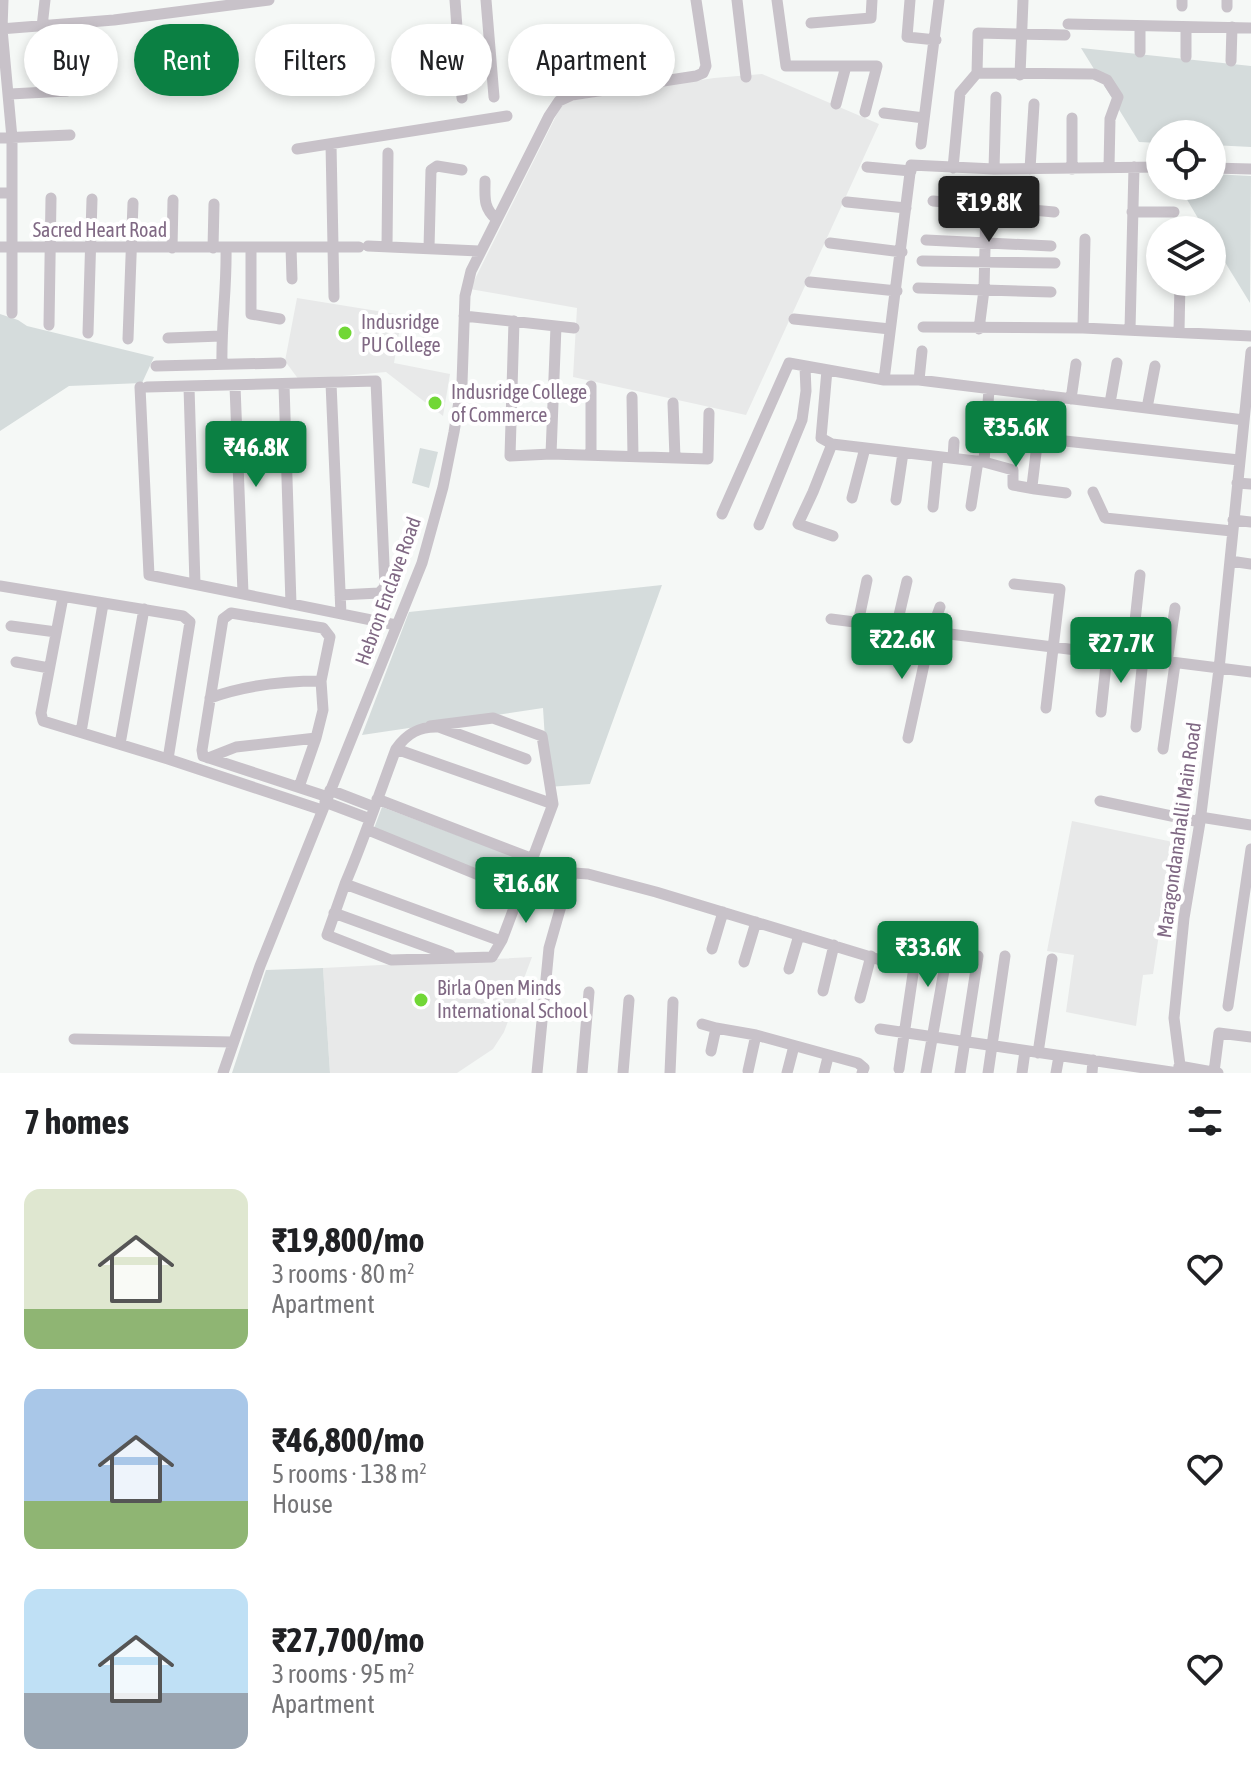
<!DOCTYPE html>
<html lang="en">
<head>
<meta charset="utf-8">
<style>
	body { margin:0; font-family:"Asap Condensed",sans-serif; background:#f6f6f6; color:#202124; height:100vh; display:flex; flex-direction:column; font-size:30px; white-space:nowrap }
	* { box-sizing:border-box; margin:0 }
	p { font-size:26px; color:#757577 }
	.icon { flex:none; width:44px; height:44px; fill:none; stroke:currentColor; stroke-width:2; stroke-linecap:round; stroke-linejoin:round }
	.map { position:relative; height:1073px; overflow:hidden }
	.side { display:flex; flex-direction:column; background:#fff; flex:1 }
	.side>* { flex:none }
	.hud { position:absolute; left:24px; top:24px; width:800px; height:72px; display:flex; gap:16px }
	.tools { position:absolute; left:1146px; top:120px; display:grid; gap:16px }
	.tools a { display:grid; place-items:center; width:80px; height:80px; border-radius:50%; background:#fff; box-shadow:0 4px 12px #0003; font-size:40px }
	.price { position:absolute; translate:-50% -68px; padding:0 18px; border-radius:8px; background:#0b8043; color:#fff; font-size:26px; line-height:52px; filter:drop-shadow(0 2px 4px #0008) }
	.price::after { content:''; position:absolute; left:50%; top:48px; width:24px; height:18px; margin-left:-12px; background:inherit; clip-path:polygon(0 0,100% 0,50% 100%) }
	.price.current { background:#222; color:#fff }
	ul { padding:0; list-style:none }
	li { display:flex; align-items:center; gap:24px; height:200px; padding:0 24px }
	li span { display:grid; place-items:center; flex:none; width:224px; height:160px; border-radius:16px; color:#555 }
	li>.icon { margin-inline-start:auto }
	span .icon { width:96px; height:96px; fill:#fffc; stroke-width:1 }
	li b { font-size:34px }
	h2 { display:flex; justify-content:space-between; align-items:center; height:96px; padding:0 24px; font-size:34px }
	.chip { padding:0 28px; border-radius:36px; background:#fff; box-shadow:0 4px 12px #0003; font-size:28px; line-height:72px }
	.chip.current { background:#0b8043; color:#fff }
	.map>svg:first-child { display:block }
	.built { fill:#e8e9e9 }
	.green { fill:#d5dcdc }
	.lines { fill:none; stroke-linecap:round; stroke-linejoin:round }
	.minor { stroke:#c8c2c9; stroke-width:11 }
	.poi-dot { fill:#71d736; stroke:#fff; stroke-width:3 }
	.labels { text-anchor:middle; stroke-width:8; stroke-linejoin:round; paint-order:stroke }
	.street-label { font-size:20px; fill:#806984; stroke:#fff }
	.poi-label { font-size:20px; fill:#806984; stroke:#fff; text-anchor:start }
</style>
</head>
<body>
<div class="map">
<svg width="1251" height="1073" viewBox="0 0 1251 1073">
	<rect width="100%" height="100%" fill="#f5f8f6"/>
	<path class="built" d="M762,74L879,124L746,415L573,377L577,308L470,289L563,102L714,78Z
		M297,298L402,315L394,363L450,374L443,416L386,372L299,380L285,361Z
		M1072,821L1173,842L1153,974L1143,975L1136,1026L1066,1012L1074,955L1047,951Z
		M532,957L504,1032L493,1049L457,1073H330L323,968Z"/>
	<path class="green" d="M1081,48L1251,66V147L1212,145V134H1160V143L1139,142Z
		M1212,174L1251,176L1250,303L1212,241V230H1205L1179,186H1212Z
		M0,314L18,320L27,326L154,357L142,383L69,386L0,431Z
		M420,448L438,452L429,488L412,483Z
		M662,585L590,784L548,787L543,708L362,735L409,612Z
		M382,807L529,862L520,886L373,831Z
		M323,968L330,1073H232L266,970Z"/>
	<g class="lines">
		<path class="minor" d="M3,0L2,29L12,138V313
			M455,0L462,98
			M486,0L494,97
			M737,0L746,77
			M777,0L786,66H877L865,112
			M910,0L907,37L936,40
			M1182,6V0
			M1227,7V0
			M811,23L871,18L872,0
			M1068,24L1251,28
			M42,27L45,0
			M0,29L114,20L269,0
			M1140,52V26
			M1186,57V27
			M1231,61L1232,27
			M977,73L978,33L1065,35
			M1020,75L1023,0
			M10,94L67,91
			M836,104L846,66
			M884,113L924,118
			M0,138L70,135
			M331,144L334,297
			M921,144L939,0
			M297,149L507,116
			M867,167L911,171
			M953,168L960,93L977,73L1094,74L1107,80L1118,97L1110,119L1109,167
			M1212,168L1251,169
			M994,169L996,97
			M1030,169L1034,104
			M1072,169V118
			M485,181C485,198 483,207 496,219
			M0,193H12
			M933,201L1054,212
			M847,202L906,208
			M1132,212H1174
			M926,240L1051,246
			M830,243L902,252
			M368,246L479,251
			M387,246L388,153
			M0,247H359
			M291,247L292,279
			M172,248L173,200
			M213,248L214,204
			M251,248V314L280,319
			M429,248L431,170L437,166L462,170
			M922,261L1055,263
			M810,282L897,291
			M918,288L1051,292
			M464,316L574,328
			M794,319L890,329
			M514,321L510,456L551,454
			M49,325L51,198
			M556,326L551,454L708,459L709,413
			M923,327L1083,328L1251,336
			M1083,328L1085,239
			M979,329L984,290L986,205
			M1130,330L1134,167
			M1179,332L1180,282
			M88,333L92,199
			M168,338L221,336
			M128,339L133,203
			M222,364C221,325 227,287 226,248
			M156,366L281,363
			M827,370L821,438L832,444L984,462L1013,470V485L1035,489
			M884,380L911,165L994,169L1160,167
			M919,380L922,351
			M331,383L341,614
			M284,385L291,604
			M235,386L243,593
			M591,386V454
			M140,387L149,575L396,625
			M147,387L376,381L385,587L379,593L340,595
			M189,387L195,584
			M1043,395L1032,486L1035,489L1066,493
			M632,397L633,456
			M1071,399L1076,364
			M673,403L675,458
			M1110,403L1117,363
			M1147,408L1155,366
			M1065,441L1239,460
			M832,444L813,492L798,524L833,536
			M953,458L954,442
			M984,462L989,389
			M1237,483L1251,484
			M1093,492L1105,518L1232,531
			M852,498L865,448
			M896,500L903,453
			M971,506L978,461
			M933,507L938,457
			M722,514L789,363L884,380H919L1244,420
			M1233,520L1251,522
			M759,525L802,420L806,391L805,367
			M1230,561L1251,564
			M1014,584L1060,589L1046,708
			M0,586L183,616L190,622L168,759
			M63,597L41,713L43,721L168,759L322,810
			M831,619L1251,672
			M858,623L867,580
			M11,626L56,632
			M896,628L907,581
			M1131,658L1140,575
			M16,662L49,668
			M1167,662L1175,608
			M210,698C246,685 283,681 321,681
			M1101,712L1107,655
			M1136,727L1143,659
			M81,732L103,604
			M908,738L931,632L940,607
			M120,744L144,609
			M396,749C407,733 420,726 439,727L526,759
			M1163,749L1175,664
			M208,758L236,747L316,738
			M299,787L316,738L323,710L321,681L330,637L323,628L231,613L223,619L202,750L203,756L328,797
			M330,790L374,807
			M377,799L533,859
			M1100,801L1200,822
			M325,802L370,819
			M1200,817L1251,825
			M368,830L520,892L553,804L542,736L493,718L430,726
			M345,884L327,935L391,960L492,957L502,940L520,892
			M334,913L450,955
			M501,941L345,884C364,840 379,794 396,749L553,804
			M712,949L723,912
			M744,962L756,922
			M789,969L799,935
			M823,991L834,945
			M860,998L871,956
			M1228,1006L1251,849
			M702,1024L716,1028
			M880,1029L1178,1073
			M74,1039L232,1042
			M711,1051L716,1028L756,1035L858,1063L864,1068L862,1073
			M1038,1053L1052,959
			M1179,1066L1218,1073
			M899,1069L918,940
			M748,1071L756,1035
			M1214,1072L1219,1033L1251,1037
			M223,1073L260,966L422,563L443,487L454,432L462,383L465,296L471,271L549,116L559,101L572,95L696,76L703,73L706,66L696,0
			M537,1073L549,948L567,885L574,873L588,874L656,892L897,965
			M582,1073L589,992
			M623,1073L629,1000
			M670,1073L673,1002
			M787,1073L794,1046
			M824,1073L828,1057
			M926,1073L948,948
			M960,1073L978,956
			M988,1073L1005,956
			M1022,1073L1025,1051
			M1056,1073L1059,1056
			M1092,1073L1093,1060
			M1181,1073L1174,1018L1184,918L1200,822L1219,669L1251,352"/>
	</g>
	<g class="poi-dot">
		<circle cx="345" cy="333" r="8"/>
		<circle cx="435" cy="403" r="8"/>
		<circle cx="421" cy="1000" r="8"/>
	</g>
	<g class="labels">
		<g class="street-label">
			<text x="100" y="237">Sacred Heart Road</text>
			<text transform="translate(388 591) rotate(-70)" y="7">Hebron Enclave Road</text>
			<text transform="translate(1179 830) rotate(-82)" y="7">Maragondanahalli Main Road</text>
		</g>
		<g class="poi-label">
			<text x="361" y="329">Indusridge<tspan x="361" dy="23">PU College</tspan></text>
			<text x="451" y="399">Indusridge College<tspan x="451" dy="23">of Commerce</tspan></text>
			<text x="437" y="995">Birla Open Minds<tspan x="437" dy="23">International School</tspan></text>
		</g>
	</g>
</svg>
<div class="tools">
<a><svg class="icon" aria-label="locate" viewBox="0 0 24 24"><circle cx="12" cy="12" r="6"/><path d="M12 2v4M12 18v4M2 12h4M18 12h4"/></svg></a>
<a><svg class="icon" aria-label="layers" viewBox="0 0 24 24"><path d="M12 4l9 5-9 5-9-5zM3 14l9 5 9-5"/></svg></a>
</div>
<b class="price current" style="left:989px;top:244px">₹19.8K</b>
<b class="price" style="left:1016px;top:469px">₹35.6K</b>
<b class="price" style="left:256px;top:489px">₹46.8K</b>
<b class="price" style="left:902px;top:681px">₹22.6K</b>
<b class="price" style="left:1121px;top:685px">₹27.7K</b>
<b class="price" style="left:526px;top:925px">₹16.6K</b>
<b class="price" style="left:928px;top:989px">₹33.6K</b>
<div class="hud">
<a class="chip">Buy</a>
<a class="chip current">Rent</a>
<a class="chip">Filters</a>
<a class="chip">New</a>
<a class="chip">Apartment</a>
</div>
</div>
<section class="side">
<h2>7 homes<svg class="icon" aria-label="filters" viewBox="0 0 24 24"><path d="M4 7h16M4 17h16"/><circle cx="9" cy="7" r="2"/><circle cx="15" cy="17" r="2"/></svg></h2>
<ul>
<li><span style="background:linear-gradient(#dfe7d0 75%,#8fb573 0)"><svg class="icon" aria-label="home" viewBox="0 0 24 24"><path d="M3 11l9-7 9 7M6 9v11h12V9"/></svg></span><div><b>₹19,800/mo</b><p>3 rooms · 80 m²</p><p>Apartment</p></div><svg class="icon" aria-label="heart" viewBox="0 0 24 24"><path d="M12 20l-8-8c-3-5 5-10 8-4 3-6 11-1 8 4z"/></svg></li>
<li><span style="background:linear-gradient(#a9c7e8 70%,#8fb573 0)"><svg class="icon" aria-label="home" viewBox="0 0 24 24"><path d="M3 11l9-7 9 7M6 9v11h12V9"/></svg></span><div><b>₹46,800/mo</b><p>5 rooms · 138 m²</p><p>House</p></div><svg class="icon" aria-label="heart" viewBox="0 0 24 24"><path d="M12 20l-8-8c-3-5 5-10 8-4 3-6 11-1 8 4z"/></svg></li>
<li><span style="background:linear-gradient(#bfe0f5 65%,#9aa5b1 0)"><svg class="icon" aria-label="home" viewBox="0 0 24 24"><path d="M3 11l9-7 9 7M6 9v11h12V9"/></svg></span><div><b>₹27,700/mo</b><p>3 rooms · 95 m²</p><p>Apartment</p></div><svg class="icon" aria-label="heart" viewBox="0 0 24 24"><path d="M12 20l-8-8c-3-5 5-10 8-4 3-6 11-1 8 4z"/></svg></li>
</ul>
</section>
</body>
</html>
